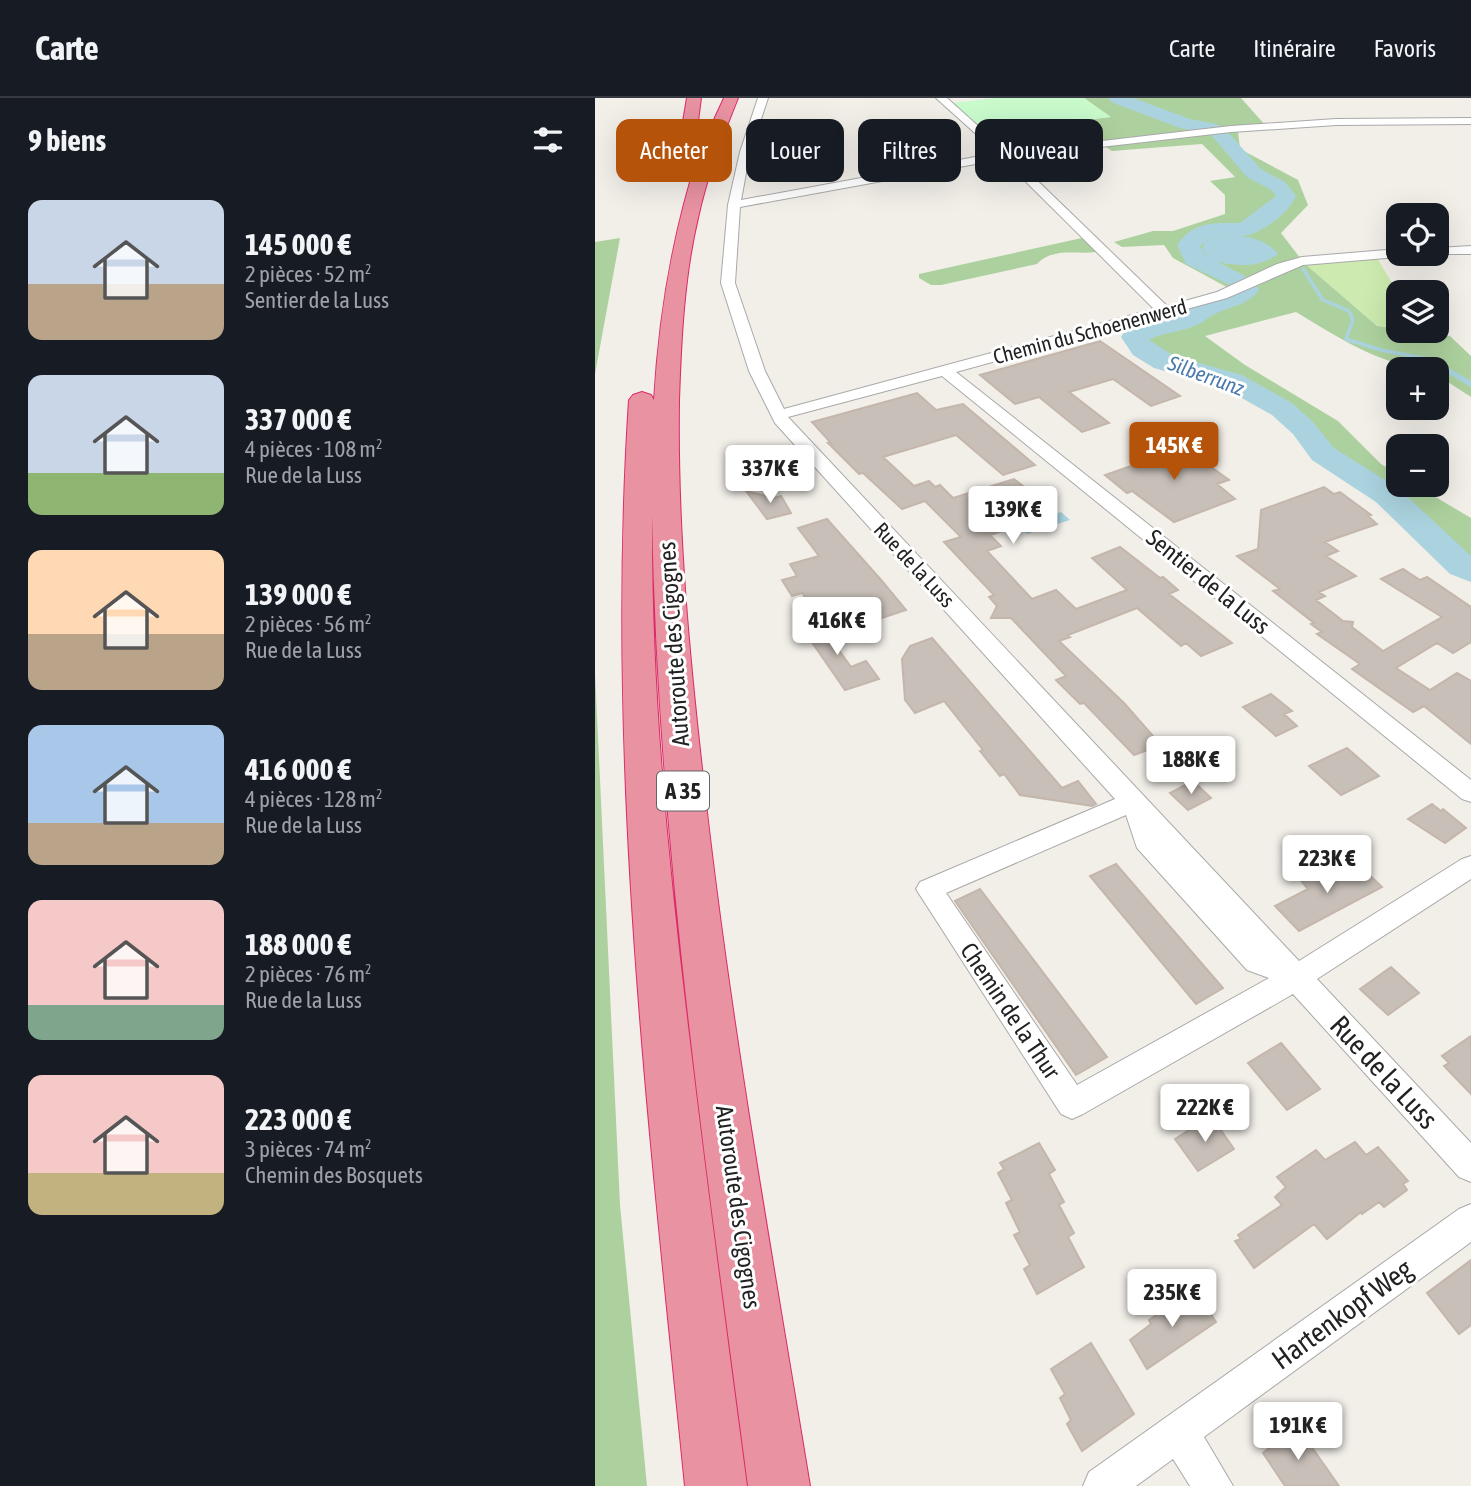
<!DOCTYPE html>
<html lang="fr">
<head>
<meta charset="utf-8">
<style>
	body { margin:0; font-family:"Asap Condensed",sans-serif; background:#242831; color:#f1f3f6; height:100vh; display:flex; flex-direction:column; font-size:26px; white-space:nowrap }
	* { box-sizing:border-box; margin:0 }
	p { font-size:23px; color:#9ea1a6 }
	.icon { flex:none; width:38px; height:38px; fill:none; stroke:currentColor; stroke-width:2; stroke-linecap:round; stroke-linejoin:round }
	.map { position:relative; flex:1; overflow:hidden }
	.drawer { display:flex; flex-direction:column; background:#171b24; width:595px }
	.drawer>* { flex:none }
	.hud { position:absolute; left:21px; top:21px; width:665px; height:63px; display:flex; gap:14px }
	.tools { position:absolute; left:791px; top:105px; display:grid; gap:14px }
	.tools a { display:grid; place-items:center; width:63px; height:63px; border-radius:14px; background:#171b24; box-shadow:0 7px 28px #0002; font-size:35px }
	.price { position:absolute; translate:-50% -60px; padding:0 16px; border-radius:7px; background:#fff; color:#222; font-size:23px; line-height:46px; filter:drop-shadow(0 2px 4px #0008) }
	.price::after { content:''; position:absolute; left:50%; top:42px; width:21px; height:16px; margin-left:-10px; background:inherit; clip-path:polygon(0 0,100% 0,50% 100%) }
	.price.active { background:#b45309; color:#fff }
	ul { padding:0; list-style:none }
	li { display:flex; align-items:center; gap:21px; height:175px; padding:0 28px }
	li span { display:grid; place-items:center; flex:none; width:196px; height:140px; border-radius:14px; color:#555 }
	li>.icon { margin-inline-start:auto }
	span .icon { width:84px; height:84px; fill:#fffc; stroke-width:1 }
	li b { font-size:30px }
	h2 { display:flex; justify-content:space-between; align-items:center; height:84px; padding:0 28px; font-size:30px }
	.chip { padding:0 24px; border-radius:14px; background:#171b24; box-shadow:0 7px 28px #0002; font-size:24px; line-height:63px }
	.chip.active { background:#b45309; color:#fff }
	header { display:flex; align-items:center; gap:42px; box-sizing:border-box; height:98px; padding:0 35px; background:#171b24; border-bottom:2px solid #363941 }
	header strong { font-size:33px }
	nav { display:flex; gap:38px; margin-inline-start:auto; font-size:24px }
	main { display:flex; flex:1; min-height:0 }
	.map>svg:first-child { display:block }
	.grass { fill:#cdebb0 }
	.forest { fill:#add19e }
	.park { fill:#c8facc }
	.water { fill:#aad3df }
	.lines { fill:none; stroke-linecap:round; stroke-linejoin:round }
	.stream-far1 { stroke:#aad3df; stroke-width:3.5 }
	.stream { stroke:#aad3df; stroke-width:5 }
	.river { fill:#aad3df; fill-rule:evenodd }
	.building { fill:#c7bfb8; stroke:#c4b6ab; stroke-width:2 }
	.street-casing { stroke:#a9a9a9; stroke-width:2 }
	.highway-casing { stroke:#dc2a67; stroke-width:2 }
	.street { fill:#fff; fill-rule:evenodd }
	.highway { fill:#e892a2; fill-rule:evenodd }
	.labels { text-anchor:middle; stroke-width:6; stroke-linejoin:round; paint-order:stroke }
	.far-street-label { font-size:21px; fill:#222; stroke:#fff }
	.far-water-label { font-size:21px; font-style:italic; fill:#4a7aab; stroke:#fff }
	.shield { fill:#fff; stroke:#646464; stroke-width:2 }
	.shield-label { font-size:23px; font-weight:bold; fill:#222 }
	.street-label { font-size:24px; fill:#222; stroke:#fff }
	.near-street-label { font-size:28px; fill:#222; stroke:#fff }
</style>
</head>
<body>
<header>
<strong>Carte</strong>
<nav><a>Carte</a><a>Itinéraire</a><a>Favoris</a></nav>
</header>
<main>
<section class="drawer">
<h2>9 biens<svg class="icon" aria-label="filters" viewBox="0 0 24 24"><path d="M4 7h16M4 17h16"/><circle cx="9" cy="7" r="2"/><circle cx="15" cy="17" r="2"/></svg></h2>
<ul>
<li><span style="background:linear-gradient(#c9d6e8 60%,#b9a48a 0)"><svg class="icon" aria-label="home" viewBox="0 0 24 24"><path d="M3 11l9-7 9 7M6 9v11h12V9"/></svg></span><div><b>145 000 €</b><p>2 pièces · 52 m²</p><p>Sentier de la Luss</p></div></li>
<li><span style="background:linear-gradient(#c9d6e8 70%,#8fb573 0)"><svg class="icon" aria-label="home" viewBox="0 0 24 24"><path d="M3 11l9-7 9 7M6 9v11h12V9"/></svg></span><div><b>337 000 €</b><p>4 pièces · 108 m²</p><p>Rue de la Luss</p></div></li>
<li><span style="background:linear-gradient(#ffd9b3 60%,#b9a48a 0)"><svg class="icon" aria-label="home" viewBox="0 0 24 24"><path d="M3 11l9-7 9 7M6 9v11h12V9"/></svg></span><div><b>139 000 €</b><p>2 pièces · 56 m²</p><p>Rue de la Luss</p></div></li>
<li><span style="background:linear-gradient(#a9c7e8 70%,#b9a48a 0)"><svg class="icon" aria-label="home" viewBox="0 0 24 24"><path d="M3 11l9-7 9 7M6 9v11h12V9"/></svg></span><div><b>416 000 €</b><p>4 pièces · 128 m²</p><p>Rue de la Luss</p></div></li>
<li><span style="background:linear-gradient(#f6c9c9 75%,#7fa58c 0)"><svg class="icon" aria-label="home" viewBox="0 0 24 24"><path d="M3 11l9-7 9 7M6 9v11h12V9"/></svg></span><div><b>188 000 €</b><p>2 pièces · 76 m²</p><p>Rue de la Luss</p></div></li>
<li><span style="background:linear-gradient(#f6c9c9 70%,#c2b280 0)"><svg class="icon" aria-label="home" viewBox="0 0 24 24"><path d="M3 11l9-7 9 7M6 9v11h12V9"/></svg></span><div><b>223 000 €</b><p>3 pièces · 74 m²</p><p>Chemin des Bosquets</p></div></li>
</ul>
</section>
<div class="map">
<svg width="876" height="1388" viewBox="0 0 876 1388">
	<rect width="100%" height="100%" fill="#f2efe9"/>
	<path class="grass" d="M782,160L803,195V231L782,228L709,165Z"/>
	<path class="forest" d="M489,0H646L671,28L643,33L645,51L703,82L713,107L686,135L709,165L782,228L855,238L876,258V299L842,277V271C789,271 745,240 701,214L610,238L650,267L743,323L786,366L803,376V387H820L876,420V459L725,355L662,290L588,270L532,232L605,208L639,193L578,160L569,147L527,149L519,144L558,133H578L630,116V97L615,83L640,79L607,46L517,53L487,34L396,41L390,34L515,19Z
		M25,140L0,276V144Z
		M487,140L502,154C481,157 458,149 442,166L346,187H336L324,180V176Z
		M0,575L25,1107L52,1388H0Z"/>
	<path class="park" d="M399,0H489L516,19L390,34L357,5Z"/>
	<path class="water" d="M621,138C646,139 666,136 683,156C663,171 638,168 614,162L607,153L609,144Z
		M466,414L475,422L432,436L424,428Z"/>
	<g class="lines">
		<path class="stream-far1" d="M708,171L728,202L754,213L758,222L751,241L786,252L833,261L843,267"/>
		<path class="stream" d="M840,265L876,286"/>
		<path class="river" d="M514,0H538L595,21L621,26L630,31L666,71L690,84L701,98C695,114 667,135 650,138C632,142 620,132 605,148L609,157L650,178L653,185L661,187L664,192C653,208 631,209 616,218C611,221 607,225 602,227C587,234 569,234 554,242L579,258L647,277L697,305L718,324L739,350L803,390L876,458V484L855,476L781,404L717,362L698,336L677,317L627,289L559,270L538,257L526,239L530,233L547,226L584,216L600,206L639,189L591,166L582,147C598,123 619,125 645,125L681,98L676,92L652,79L618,39L610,35L585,30L516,4Z"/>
	</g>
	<path class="building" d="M505,243L585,298L556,308L518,281L474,294L514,325L487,334L444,299L420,306L385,277Z
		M322,295L341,312L368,306L440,367L408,377L361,337L288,359L319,388L334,383L340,389L345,387L358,400L419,381L439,397L411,407L431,425L395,437L406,448L392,453L437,501L461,492L481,511L532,492L497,460L525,449L565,480L568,479L583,492L574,496L637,545L606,558L591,545L586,548L542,510L473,537L475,539L464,543L529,605L566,647L539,657L489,605L485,606L461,582L471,578L416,520H396L402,508L394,499L399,497L349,444L366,439L330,403L307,411L268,375L264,376L233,345H236L217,324Z
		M580,343L634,382L622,386L640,401L579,424L537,393L532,395L510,377L556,361L547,354Z
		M729,389L739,396L745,394L776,417L773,418L782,426L730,444L743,453L731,458L761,478L724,494L730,498L721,502L748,523L758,524L757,529L788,553L847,519L786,481L808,471L825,482L832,479L876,509V544L858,555L842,545L801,570L835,592L862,575L876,583V646L829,608L818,614L757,571L765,566L722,536L727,534L716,526L719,525L678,493L685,491L642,458L663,451L666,412Z
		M151,393L179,400L186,398L196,415L172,421Z
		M232,421L287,483L311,512L238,536L207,495L197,498L187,482L202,478L195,466L224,458L203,430Z
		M219,517L256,569L271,563L284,581L250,592L205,527Z
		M337,540L467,690L483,683L501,706L497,708L425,697L409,676L405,678L385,653L388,652L349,603L320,615L310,602L307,561L315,548Z
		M676,596L697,613L689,616L702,628L681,638L648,609Z
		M752,650L784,678L746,697L714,668Z
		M598,683L616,700L593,712L575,695Z
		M837,706L846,713L848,711L871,730L850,745L813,721Z
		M521,766L602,860L628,890L601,906L495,778Z
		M763,766L787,789L704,833L680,808L713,791L703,779L721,771L733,781Z
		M385,791L512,959L481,977L360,803Z
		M796,869L824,895L793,917L765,891Z
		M876,938V996L849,968L854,965L847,958Z
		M686,945L725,991L692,1012L653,965Z
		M616,1018L639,1051L603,1073L580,1041Z
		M760,1044L771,1057L783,1049L813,1083L808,1086L812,1092L789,1109L784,1104L767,1116L766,1114L732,1141L719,1126L659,1170L640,1143L646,1141L643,1137L687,1107L680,1099L691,1089L682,1079L721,1052L730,1062Z
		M444,1045L460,1072L454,1076L469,1104L464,1107L479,1135L473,1139L489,1169L442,1196L429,1171L435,1167L419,1137L425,1134L411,1105L417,1102L403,1075L409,1071L405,1065Z
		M876,1162V1227L864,1236L832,1195Z
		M600,1192L621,1224L552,1271L535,1242L556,1226L554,1222Z
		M496,1245L539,1316L487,1353L472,1326L476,1322L465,1300L470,1296L456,1271Z
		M702,1328L744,1388H690L668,1355Z"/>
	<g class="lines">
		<g class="street-casing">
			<path id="street" d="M163,0H173L155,54L146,102L402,55L341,0H352L412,54L636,28L741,21L876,20V26L741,27L636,34L418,59L572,208L622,194L682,166L707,159L803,151V156H809L803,159L708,167L632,200L361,274L876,682V704L867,701L347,278L193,319L704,863L867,761L876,758V781L722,881L876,1045V1084L864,1079L698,896L488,1016L477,1021L466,1016L321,791L325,784L520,701L180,325L154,273L126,185L133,107L145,54ZM408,61L559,211L189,311L170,273L140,185L145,109ZM531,717L542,750L652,872L674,880L482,987L351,795Z
				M876,148V156H837H842V150Z
				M876,1106V1144L609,1339L638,1388H595L578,1361L541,1388H488L494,1374L864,1111Z"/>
		</g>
		<g class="highway-casing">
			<path id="highway" d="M92,0H106L100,46L105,52L129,0H143C127,40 112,78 103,120C89,179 86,242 84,303C82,434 95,566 110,697C136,928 177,1158 215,1388H153C111,1066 63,743 57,418C56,591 73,764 94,936C112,1087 132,1237 152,1388H90C54,1027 10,665 34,302L38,297L47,294L56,297L59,302C64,218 77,138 103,58H92L84,47Z"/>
		</g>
		<use href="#street" class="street"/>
		<use href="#highway" class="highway"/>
	</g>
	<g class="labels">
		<g class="far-street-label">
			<text transform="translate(495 234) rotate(-15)" y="7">Chemin du Schoenenwerd</text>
			<text transform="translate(319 467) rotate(47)" y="7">Rue de la Luss</text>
		</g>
		<g class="far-water-label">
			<text transform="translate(611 278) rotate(20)" y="7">Silberrunz</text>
		</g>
		<rect class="shield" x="62" y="673.5" width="52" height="39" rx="5"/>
		<g class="shield-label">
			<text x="88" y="701">A 35</text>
		</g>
		<g class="street-label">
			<text transform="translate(613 484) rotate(39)" y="8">Sentier de la Luss</text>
			<text transform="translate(79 546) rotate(-94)" y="8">Autoroute des Cigognes</text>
			<text transform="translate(415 913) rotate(56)" y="8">Chemin de la Thur</text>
			<text transform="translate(143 1109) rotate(82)" y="8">Autoroute des Cigognes</text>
		</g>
		<g class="near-street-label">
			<text transform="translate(789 974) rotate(47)" y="10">Rue de la Luss</text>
			<text transform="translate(747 1216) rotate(-36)" y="10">Hartenkopf Weg</text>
		</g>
	</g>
</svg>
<div class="tools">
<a><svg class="icon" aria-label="locate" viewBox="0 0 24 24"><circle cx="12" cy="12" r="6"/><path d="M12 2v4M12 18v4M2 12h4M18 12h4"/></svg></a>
<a><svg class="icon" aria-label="layers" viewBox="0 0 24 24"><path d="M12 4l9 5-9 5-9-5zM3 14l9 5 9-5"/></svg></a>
<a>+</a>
<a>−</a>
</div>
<b class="price active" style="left:579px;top:384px">145K €</b>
<b class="price" style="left:175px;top:407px">337K €</b>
<b class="price" style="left:418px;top:448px">139K €</b>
<b class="price" style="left:242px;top:559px">416K €</b>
<b class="price" style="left:596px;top:698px">188K €</b>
<b class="price" style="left:732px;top:797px">223K €</b>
<b class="price" style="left:610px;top:1046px">222K €</b>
<b class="price" style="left:577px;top:1231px">235K €</b>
<b class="price" style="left:703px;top:1364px">191K €</b>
<div class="hud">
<a class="chip active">Acheter</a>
<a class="chip">Louer</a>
<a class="chip">Filtres</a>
<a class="chip">Nouveau</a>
</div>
</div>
</main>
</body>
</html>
